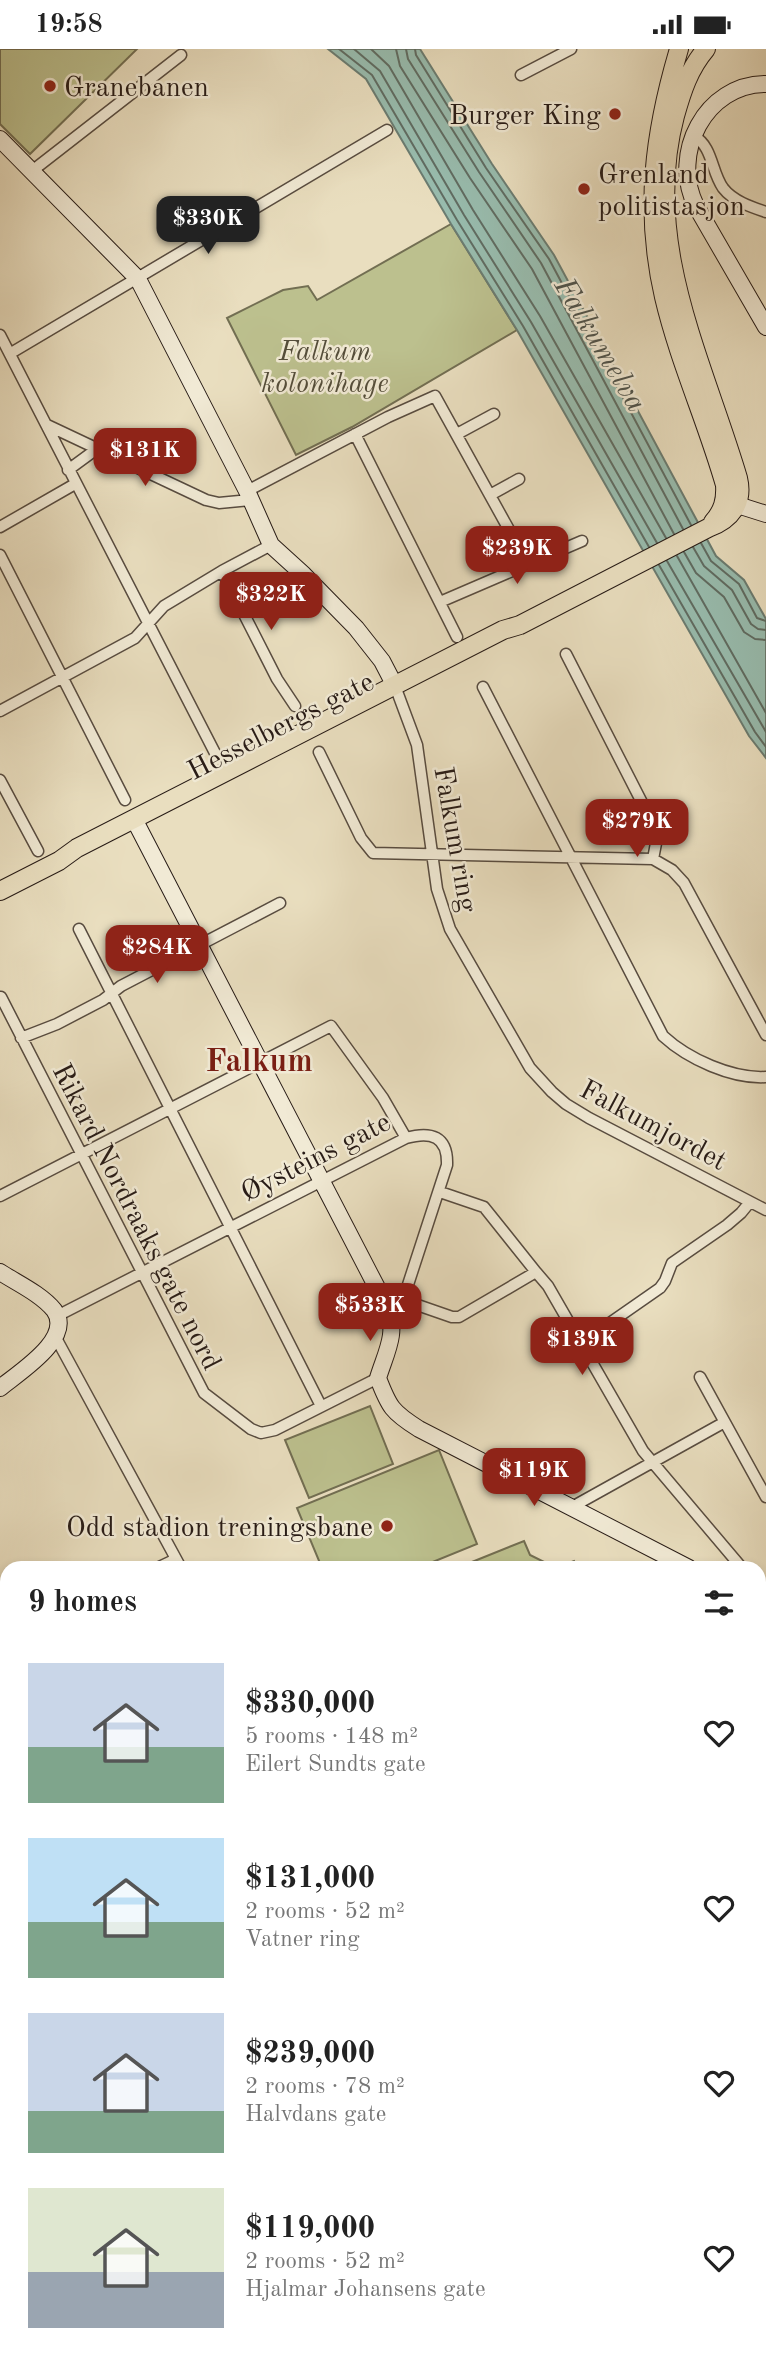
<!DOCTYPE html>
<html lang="en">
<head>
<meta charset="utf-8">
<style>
	body { margin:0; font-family:"Old Standard TT",serif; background:#f6f6f6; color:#222; height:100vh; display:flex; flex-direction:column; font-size:26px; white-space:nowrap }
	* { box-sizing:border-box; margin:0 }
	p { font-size:23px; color:#767676 }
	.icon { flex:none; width:38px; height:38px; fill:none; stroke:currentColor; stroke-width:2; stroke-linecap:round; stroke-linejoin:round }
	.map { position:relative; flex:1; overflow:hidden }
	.sheet { position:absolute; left:0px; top:1512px; width:766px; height:798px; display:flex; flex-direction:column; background:#fff; border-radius:21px 21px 0 0; box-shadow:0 4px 10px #0003 }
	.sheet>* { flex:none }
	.price { position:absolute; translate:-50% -60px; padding:0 16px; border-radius:14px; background:#8f2418; color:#fff; font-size:23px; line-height:46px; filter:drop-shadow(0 2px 4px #0008) }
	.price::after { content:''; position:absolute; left:50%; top:42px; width:21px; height:16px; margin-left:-10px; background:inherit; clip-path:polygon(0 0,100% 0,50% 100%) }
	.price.active { background:#222; color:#fff }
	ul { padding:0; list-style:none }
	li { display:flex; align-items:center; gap:21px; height:175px; padding:0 28px }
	li span { display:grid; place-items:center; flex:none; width:196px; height:140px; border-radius:0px; color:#555 }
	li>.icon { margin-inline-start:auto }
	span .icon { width:84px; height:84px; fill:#fffc; stroke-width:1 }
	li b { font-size:30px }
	h2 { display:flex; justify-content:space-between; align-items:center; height:84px; padding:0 28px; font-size:30px }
	.status { display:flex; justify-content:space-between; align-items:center; height:49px; padding:0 35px; background:#fff; direction:ltr }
	.status svg { height:19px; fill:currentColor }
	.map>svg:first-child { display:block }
	.green { fill:#bcc08e; stroke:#726e52; stroke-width:2 }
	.water { fill:#98bcae; stroke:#6b7c71; stroke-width:2 }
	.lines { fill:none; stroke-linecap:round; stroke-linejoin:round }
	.shore { stroke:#606c62; stroke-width:2 }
	.street-casing { stroke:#584c40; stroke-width:13 }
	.secondary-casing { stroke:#271b16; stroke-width:18 }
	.primary-casing { stroke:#271b16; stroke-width:20 }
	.street { stroke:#f1ead5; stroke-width:10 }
	.secondary { stroke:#f1ead5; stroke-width:16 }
	.primary { stroke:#e9debf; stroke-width:18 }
	.poi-dot { fill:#8f2418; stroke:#f1ead5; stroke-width:2.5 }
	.labels { text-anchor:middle; stroke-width:5; stroke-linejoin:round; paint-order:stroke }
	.poi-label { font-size:28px; fill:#271b16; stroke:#f1ead5; text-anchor:start }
	.park-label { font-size:28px; font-style:italic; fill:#544d3a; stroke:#f1ead5 }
	.street-label { font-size:28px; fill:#271b16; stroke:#f1ead5 }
	.water-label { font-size:30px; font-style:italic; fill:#4f534b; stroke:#f1ead5 }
	.quarter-label { font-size:32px; font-weight:bold; fill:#7a1f14; stroke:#f1ead5 }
</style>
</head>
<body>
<div class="status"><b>19:58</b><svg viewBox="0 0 49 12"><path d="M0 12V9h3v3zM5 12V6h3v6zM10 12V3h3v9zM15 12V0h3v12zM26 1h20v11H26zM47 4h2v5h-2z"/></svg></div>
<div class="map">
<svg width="766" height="2310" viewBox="0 0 766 2310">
	<rect width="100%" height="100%" fill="#e9debf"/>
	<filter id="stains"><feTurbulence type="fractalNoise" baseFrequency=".00286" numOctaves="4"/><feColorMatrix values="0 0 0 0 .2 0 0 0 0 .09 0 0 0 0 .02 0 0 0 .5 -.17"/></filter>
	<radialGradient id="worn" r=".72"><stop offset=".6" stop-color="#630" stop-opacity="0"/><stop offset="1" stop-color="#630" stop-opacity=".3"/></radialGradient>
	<path class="green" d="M0,0H137L30,105L0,75Z
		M451,175L517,281L352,378L296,406L227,269L283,241L308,237L317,251Z
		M370,1357L393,1415L309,1449L285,1391Z
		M439,1401L477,1495L418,1519H322L297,1459Z
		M524,1492L530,1506L556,1519L574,1512L577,1519H457Z
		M760,1925L766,1933V2011L760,2017Z
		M79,2303H463L452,2310H81Z"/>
	<path class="water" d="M328,0H420L492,115L554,206L716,507L744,531L766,570V709L749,687L517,281L451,175L366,30Z"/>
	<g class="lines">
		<path class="shore" d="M339,0L372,26L457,171L523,277L649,498
			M354,0L380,22L464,166L531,273L657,494
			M371,0L389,17L473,161L540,267L666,489
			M396,0L400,17L470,129L532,220L674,485
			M406,0L408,10L479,123L541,214L683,480
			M415,0L416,6L486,119L549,210L691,476
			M701,494L711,512L739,535L757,569L766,572
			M693,498L704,517L732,541L751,575L758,580L766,581
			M684,503L696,524L724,548L744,583L755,590L766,591
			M677,507L766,664
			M667,512L766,683
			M659,516L755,683L766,698"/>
		<g class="street-casing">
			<path id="street" d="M521,26L571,0
				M694,87C713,98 711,122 723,139C733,152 751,158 766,163
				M32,122L181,6
				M0,286L215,704
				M11,304L387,81
				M47,376L206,451L219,454L250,451
				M355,385L457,588
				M457,385L494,365
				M68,421L98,399
				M247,442L388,368L435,347L528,515
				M490,446L519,430
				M0,478L75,435
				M0,506L125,751
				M222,522L277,630L295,657
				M440,553L582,492
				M566,605L654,777L657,789L653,810L672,821L684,834L766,986
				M395,637L417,696L437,840L450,880L530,1019L552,1043L566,1055L589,1069L766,1161
				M483,638L663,987C688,1010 732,1030 766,1028
				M0,662L135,589L164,557L222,522L271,496
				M319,703L361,789L373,804L653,810
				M0,731L38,802
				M79,880L321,1357
				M1,948L204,1344L251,1380L261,1384L275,1381L378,1329
				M21,989L57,975L103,951L121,937L280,854
				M440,1143L484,1158L536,1223
				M0,1147L331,977L383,1049L406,1089
				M403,1251L452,1268H459L536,1223L548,1237L643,1402L742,1519
				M57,1267L406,1089C431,1082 448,1087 447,1116L403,1251L387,1258
				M56,1289L181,1519
				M581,1294L660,1239L665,1232L672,1214L727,1176L741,1164L750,1153
				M700,1328L766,1448
				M572,1458L723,1374
				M157,1519L176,1510
				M0,1596L7,1593
				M0,1627L7,1640
				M760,1645L766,1642
				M0,1784L7,1792
				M760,2032L766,2026
				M760,2073L766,2082
				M760,2114L766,2109
				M760,2150L766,2161
				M0,2162L2,2161
				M0,2291L7,2287
				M636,2303L641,2310"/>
		</g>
		<g class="secondary-casing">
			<path id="secondary" d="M766,35C705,35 670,105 696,157L766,278
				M0,90L138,230L247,442L271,496L304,526L356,579L382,612L395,637
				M725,452L766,465
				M134,770L387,1258C398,1284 386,1303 378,1329C389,1358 392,1363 419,1380L689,1519
				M0,1223C17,1234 41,1245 54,1261C75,1289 18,1324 0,1339
				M760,1559L766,1566
				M0,1714L7,1717
				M760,1795L766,1791
				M760,1904L766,1913
				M0,1986L7,1979"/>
		</g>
		<g class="primary-casing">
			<path id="primary" d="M679,0C654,84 644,161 664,248C679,312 707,373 725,436C726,451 723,462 713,473
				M0,842L59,812L77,799L503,581L520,576L708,479C731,471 744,454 738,429C703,311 641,194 675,67C682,42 689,20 706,0"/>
		</g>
		<use href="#street" class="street"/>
		<use href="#secondary" class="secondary"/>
		<use href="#primary" class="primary"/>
	</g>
	<g class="poi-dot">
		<circle cx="50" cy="37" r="7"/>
		<circle cx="615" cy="65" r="7"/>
		<circle cx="584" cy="140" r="7"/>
		<circle cx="387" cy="1477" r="7"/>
	</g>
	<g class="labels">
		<g class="poi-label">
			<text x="64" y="47">Granebanen</text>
			<text x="601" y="75" text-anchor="end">Burger King</text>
			<text x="598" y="134">Grenland<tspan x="598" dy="32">politistasjon</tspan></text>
			<text x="373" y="1487" text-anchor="end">Odd stadion treningsbane</text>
		</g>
		<g class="park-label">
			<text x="325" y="311">Falkum<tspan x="325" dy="32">kolonihage</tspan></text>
		</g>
		<g class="street-label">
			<text transform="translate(280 676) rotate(-27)" y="10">Hesselbergs gate</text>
			<text transform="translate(457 790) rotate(80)" y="10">Falkum ring</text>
			<text transform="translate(654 1075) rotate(28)" y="10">Falkumjordet</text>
			<text transform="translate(315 1107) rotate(-27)" y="10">Øysteins gate</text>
			<text transform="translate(138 1167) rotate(63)" y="10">Rikard Nordraaks gate nord</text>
		</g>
		<g class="water-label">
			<text transform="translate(601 295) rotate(59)" y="10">Falkumelva</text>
		</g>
		<g class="quarter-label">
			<text x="259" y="1022">Falkum</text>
		</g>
	</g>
	<rect width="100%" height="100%" filter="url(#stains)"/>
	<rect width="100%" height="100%" fill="url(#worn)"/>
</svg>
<b class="price active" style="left:208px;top:207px">$330K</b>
<b class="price" style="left:145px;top:439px">$131K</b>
<b class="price" style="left:517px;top:537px">$239K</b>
<b class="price" style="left:271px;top:583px">$322K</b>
<b class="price" style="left:637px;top:810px">$279K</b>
<b class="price" style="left:157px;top:936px">$284K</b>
<b class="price" style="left:370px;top:1294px">$533K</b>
<b class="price" style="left:582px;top:1328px">$139K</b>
<b class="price" style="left:534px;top:1459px">$119K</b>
<section class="sheet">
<h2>9 homes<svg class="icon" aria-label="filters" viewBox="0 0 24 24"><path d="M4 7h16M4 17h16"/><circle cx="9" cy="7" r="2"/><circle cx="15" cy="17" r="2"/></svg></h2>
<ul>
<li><span style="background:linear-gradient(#c9d6e8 60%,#7fa58c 0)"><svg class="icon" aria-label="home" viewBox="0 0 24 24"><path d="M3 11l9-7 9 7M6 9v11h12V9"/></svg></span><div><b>$330,000</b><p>5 rooms · 148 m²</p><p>Eilert Sundts gate</p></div><svg class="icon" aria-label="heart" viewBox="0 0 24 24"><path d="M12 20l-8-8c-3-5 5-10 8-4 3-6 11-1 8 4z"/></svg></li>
<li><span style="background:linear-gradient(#bfe0f5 60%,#7fa58c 0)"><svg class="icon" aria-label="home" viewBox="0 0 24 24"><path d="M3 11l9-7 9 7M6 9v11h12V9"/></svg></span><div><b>$131,000</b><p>2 rooms · 52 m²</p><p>Vatner ring</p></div><svg class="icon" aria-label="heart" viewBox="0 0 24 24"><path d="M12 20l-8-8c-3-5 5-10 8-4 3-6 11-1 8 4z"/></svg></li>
<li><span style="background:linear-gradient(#c9d6e8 70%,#7fa58c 0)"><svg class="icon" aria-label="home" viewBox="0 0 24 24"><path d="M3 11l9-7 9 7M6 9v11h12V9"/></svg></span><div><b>$239,000</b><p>2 rooms · 78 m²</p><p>Halvdans gate</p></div><svg class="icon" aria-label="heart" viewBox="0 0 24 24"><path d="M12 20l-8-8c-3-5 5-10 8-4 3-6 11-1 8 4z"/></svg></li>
<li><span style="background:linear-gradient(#dfe7d0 60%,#9aa5b1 0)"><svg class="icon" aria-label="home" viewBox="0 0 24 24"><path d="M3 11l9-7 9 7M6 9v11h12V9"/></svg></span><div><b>$119,000</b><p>2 rooms · 52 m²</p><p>Hjalmar Johansens gate</p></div><svg class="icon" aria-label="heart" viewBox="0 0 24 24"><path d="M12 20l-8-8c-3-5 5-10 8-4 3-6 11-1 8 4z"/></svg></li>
</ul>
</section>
</div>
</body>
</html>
